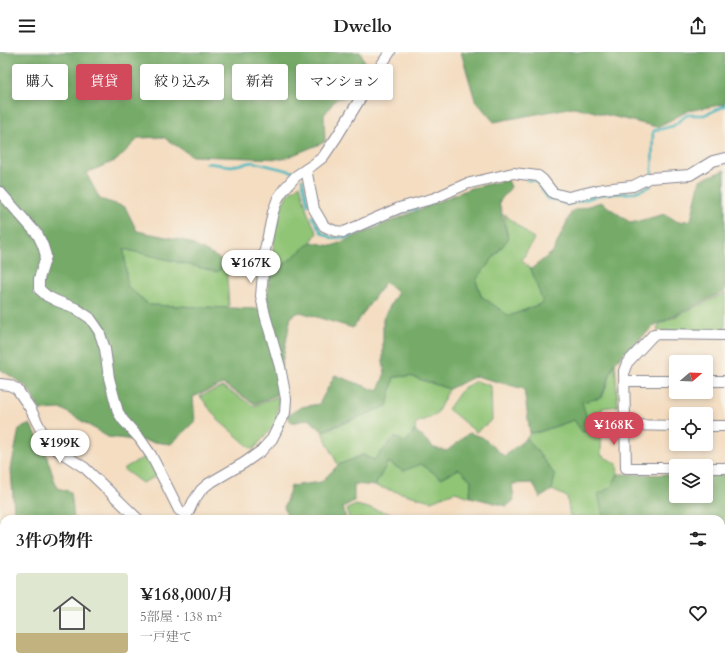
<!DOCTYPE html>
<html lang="ja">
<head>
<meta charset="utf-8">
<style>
	body { margin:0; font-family:Cardo,"Noto Serif JP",serif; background:#f6f6f6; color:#222; height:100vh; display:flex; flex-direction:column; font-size:15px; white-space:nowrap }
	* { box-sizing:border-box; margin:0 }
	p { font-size:13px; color:#767676 }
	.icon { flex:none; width:22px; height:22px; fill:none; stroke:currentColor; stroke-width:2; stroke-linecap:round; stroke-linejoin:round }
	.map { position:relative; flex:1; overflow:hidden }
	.side { position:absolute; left:0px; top:463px; width:725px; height:156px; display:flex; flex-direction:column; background:#fff; border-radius:12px 12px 0 0; box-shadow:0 2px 6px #0003 }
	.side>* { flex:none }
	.top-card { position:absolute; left:12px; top:12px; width:400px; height:36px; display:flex; gap:8px }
	.needle { width:26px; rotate:71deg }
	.controls { position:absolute; left:669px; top:303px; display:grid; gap:8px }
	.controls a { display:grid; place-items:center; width:44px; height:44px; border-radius:4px; background:#fff; box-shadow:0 2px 6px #0003; font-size:20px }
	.price { position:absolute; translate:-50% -34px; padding:0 9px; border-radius:14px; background:#fff; color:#222; font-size:13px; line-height:26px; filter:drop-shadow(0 1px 2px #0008) }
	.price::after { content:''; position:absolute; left:50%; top:24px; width:12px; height:9px; margin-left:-6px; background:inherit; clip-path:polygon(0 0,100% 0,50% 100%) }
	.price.on { background:#d1495b; color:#fff }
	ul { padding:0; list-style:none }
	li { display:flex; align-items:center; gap:12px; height:100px; padding:0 16px }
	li+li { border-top:1px solid #e0e0e0 }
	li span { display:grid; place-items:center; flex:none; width:112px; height:80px; border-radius:4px; color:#555 }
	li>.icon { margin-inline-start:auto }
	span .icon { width:48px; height:48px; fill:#fffc; stroke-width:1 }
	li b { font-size:17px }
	h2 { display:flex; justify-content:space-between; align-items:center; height:48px; padding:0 16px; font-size:17px }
	.tag { padding:0 14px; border-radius:4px; background:#fff; box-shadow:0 2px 6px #0003; font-size:14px; line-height:36px }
	.tag.on { background:#d1495b; color:#fff }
	header { display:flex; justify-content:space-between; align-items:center; height:52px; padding:0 16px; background:#fff; font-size:18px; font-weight:700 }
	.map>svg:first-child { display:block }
	.green { fill:#90c576; stroke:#567a6a }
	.forest { fill:#74aa67; stroke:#486c62 }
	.water { fill:#49b8c0; stroke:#32748f }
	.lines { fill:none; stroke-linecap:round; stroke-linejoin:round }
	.stream { stroke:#49b8c0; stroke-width:2.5 }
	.minor-casing { stroke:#888690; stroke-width:12 }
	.major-casing { stroke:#888690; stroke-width:15 }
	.minor { stroke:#fff; stroke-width:10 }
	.major { stroke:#fff; stroke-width:13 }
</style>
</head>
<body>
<header><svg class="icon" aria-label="menu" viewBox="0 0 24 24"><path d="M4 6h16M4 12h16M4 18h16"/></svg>Dwello<svg class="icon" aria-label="share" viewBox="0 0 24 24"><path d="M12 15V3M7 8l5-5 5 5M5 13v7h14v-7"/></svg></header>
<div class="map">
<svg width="725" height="619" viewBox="0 0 725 619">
	<rect width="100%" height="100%" fill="#f7f3e8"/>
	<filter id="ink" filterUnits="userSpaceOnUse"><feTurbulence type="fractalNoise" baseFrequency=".025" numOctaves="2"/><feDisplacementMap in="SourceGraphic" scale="8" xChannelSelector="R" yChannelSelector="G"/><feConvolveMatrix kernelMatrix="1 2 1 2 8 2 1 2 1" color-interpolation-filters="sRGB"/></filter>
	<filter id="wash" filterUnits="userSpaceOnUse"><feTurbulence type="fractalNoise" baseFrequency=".012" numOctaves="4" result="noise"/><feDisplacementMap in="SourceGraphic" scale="16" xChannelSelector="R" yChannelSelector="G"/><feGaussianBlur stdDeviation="0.9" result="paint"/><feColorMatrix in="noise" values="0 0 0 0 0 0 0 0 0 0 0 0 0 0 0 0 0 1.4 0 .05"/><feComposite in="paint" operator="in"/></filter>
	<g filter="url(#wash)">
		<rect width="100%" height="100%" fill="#f4ddc1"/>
		<path class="green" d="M300,133L308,162L317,181L311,190L269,225L278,162L287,143Z
			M504,162L534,187L522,208L531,217L543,251L509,264L481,244L476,228L508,187Z
			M124,197L218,220L226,210L229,256L149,253L127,234Z
			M725,241V278L657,279L659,272Z
			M615,310L618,354L602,356L601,403L617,412L618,422L611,435L603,464L607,467H586L585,465H570L567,445L552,438L555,423L527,386L530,381L539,380L574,368L582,349L602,346Z
			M410,324L449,337L436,363L416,371L415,378L405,391L395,385L374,408L363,403L338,413L322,380L387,354L394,325Z
			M476,329L491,334L492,368L476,380L448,357L463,336Z
			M223,335L254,354L279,344L276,371L253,398L218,368L200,344Z
			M146,404L157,424L142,431L123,417Z
			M388,409L403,419L421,412L441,426L459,417L471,428L470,445L455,440L431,449L375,434Z
			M356,453L392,462L391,467H349L347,457Z
			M267,615H307L306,619H293Z
			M313,615H342V619H312Z
			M347,615H365L366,619H347Z"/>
		<path class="forest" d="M0,0H360L369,19L352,45L336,47L324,63L325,90L283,107L192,104L163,85L139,86L117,108L86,121L100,147L125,155L137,179L186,189L226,210L218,220L124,197L127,234L149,253L258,257L266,254L269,225L311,190L332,194L471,136L508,128L511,135L499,150L508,187L476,228L481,244L509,264L543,251L531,217L553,200L572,159L601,150L631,171L665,162L678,170L691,168L700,128L725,118V239L655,273L615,310L601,346L582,350L591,379L582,380L574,368L539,380L530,381L524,337L476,324L449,337L410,324L394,325L387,354L322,379L309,367L292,371L287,364L301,355L319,352L335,323L378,339L385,321L383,309V266L398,240L385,230L353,276L300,260L291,264L276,343L255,352L223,332L193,345L195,369L171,392L108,385L62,357L40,358L27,335L0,317Z
			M461,0H725V52L688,59L657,75L574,55L494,70L475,48Z
			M30,372L44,396L57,436L71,440L74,467H18L14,459L11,417L19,377Z
			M415,378L434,396L447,399L469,381L482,385L504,404L527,386L555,423L552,438L540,446L533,431L512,432L514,448L507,454L470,445L471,428L459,417L441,426L421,412L403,419L388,410L375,434L354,432V449L343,455L346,467H288L284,455L291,434L321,430L338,413L363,403L374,408L395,385L405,391Z
			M618,422L676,423V444H706V423H725V473H721V467H607L603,464L598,442L611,435Z
			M721,506H725V565H723L721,563Z"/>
		<path class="water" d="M721,473H725V506H721Z"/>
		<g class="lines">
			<path class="stream" d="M206,111L232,114L253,110L294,120
				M652,121L653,79L673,74L687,63H704L725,54
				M302,127L308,152
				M527,128L536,129L548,147L557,148L566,153L604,142L632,141L651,134
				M312,164L322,181L332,186L347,185L404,160L417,156"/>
		</g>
	</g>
	<g filter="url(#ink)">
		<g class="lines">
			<g class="minor-casing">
				<path id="minor" d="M306,117L314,157L324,174L335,179L344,180L399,156L435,146L466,132L513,121L538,124L543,128L553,141L568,145L603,137L633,134L649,126L690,123L713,109L725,106
					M0,140L38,183L43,194L46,204L39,227V237L47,244L57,249L75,256L90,266L99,279L105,297L109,326L118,360L123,368L140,387L151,403L166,432L179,458L187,463
					M625,329H676
					M706,329H725
					M0,332L9,333L17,337L30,356L44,384L51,394L85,416L138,467
					M625,373L676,374
					M706,374H725
					M676,416H626L624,319L627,311L654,282L725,283
					M706,416H725
					M187,467V463L193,450L201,438L208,432L244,411L261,399L272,387L285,361L286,347L280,315L265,263L261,244L265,198L273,160L278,146L285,136L296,124L314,112L323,105L336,86L374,24L390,0
					M0,556L4,561
					M53,615L55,619
					M450,619L451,615"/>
			</g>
			<g class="major-casing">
				<path id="major" d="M220,615L248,619
					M72,619L97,615
					M463,619C534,618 604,613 675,619"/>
			</g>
			<use href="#minor" class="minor"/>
			<use href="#major" class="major"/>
		</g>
	</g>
</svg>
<div class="controls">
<a><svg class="needle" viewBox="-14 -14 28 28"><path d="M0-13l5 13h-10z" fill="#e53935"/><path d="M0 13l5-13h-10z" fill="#767676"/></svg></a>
<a><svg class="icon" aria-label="locate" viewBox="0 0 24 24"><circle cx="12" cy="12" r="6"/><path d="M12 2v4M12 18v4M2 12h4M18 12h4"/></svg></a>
<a><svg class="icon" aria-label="layers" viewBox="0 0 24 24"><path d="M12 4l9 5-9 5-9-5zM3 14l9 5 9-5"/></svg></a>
</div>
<b class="price" style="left:251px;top:232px">¥167K</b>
<b class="price on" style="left:614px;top:394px">¥168K</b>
<b class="price" style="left:60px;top:412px">¥199K</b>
<div class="top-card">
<a class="tag">購入</a>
<a class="tag on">賃貸</a>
<a class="tag">絞り込み</a>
<a class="tag">新着</a>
<a class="tag">マンション</a>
</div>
<section class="side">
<h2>3件の物件<svg class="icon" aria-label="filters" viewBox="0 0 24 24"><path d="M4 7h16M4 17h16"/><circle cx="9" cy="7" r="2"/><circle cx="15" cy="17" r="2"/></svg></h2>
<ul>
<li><span style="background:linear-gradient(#dfe7d0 75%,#c2b280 0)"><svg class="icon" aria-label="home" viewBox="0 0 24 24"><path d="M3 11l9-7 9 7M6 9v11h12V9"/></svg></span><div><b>¥168,000/月</b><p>5部屋 · 138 m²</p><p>一戸建て</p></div><svg class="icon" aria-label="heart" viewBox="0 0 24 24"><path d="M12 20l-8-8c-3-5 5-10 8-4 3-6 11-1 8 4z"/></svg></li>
</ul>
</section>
</div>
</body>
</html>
